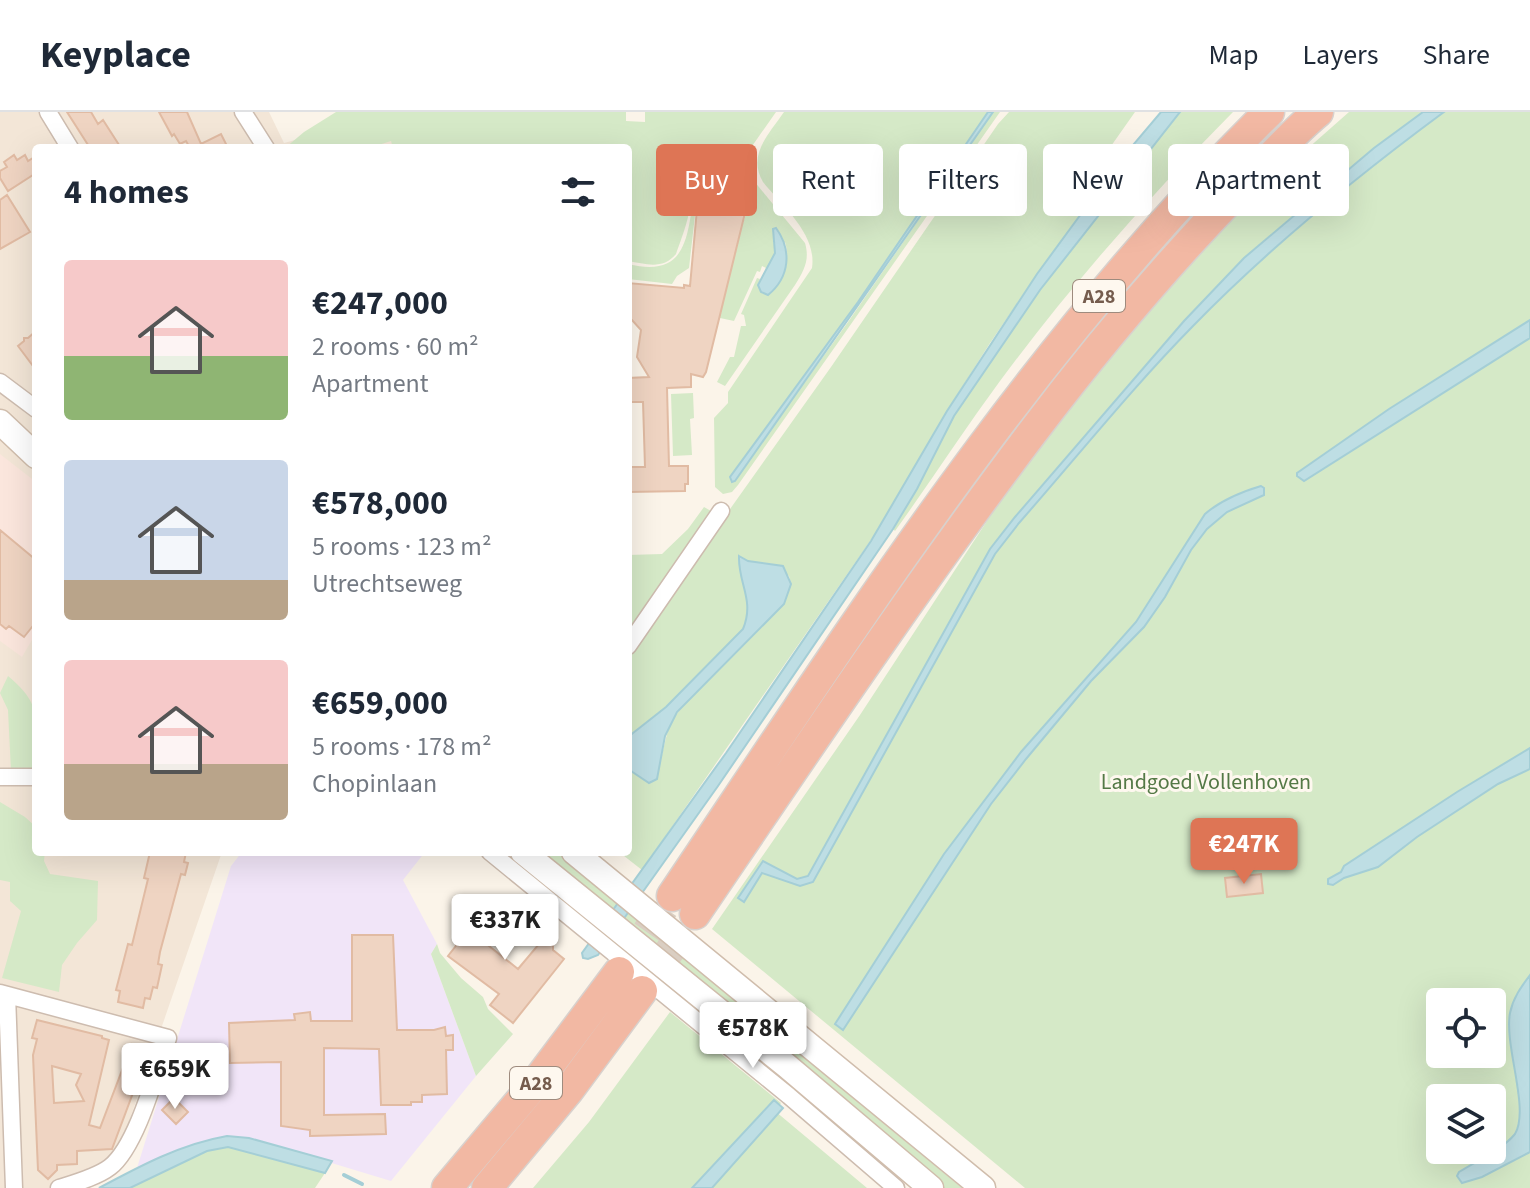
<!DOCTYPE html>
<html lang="en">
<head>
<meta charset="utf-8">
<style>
	body { margin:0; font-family:"Source Sans 3",sans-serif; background:#f6f6f7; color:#1f2937; height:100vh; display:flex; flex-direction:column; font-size:30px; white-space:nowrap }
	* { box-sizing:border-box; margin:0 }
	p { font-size:26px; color:#747a83 }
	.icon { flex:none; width:44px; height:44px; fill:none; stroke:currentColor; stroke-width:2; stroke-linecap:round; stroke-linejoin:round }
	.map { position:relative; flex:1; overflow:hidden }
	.details { position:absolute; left:32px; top:32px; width:600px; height:712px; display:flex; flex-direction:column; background:#fff; border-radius:8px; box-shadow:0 8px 32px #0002 }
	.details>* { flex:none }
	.banner { position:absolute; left:656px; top:32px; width:754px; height:72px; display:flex; gap:16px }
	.tools { position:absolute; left:1426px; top:876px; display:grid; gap:16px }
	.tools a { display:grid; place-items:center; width:80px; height:80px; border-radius:8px; background:#fff; box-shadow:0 8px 32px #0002; font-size:40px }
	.price { position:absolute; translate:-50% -68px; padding:0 18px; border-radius:8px; background:#fff; color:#222; font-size:26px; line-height:52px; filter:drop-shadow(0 2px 4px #0008) }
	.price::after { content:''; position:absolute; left:50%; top:48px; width:24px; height:18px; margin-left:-12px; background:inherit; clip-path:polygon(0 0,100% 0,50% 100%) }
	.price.active { background:#de7555; color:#fff }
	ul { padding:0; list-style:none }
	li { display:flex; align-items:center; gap:24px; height:200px; padding:0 32px }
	li span { display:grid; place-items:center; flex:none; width:224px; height:160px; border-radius:8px; color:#555 }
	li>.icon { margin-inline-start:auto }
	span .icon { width:96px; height:96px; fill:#fffc; stroke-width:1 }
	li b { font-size:34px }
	h2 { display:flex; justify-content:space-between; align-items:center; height:96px; padding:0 32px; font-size:34px }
	.chip { padding:0 28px; border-radius:8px; background:#fff; box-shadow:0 8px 32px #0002; font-size:28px; line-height:72px }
	.chip.active { background:#de7555; color:#fff }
	header { display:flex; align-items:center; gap:48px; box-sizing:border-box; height:112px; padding:0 40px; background:#fff; border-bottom:2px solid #e0e1e3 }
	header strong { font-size:38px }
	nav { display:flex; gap:44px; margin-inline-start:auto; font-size:28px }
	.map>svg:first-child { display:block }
	.residential { fill:#f3e6d7 }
	.commercial { fill:#fbe6dd }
	.education { fill:#f1e5f8 }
	.green { fill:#d5e9c7; fill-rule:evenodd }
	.water { fill:#bedee4; stroke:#a4ced6; stroke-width:2 }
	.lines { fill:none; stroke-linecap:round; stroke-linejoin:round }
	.stream { stroke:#a4ced6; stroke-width:4 }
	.building { fill:#efd4c2; stroke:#e1bba3; stroke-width:2; fill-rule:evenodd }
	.motorway-tunnel { stroke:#dacec2; stroke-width:30; stroke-dasharray:30 15; stroke-linecap:butt }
	.minor-casing { stroke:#cdbcaf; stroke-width:19 }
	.secondary-casing { stroke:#d0bdac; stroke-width:27 }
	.motorway-casing { stroke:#d8d1cd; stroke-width:33 }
	.minor { stroke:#fff; stroke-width:16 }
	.secondary { stroke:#fff; stroke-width:24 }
	.motorway { stroke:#f2b8a3; stroke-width:30 }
	.labels { text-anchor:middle; stroke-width:6; stroke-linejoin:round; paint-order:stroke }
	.shield { fill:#fef8ef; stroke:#9e8b7e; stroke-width:2 }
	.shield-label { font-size:20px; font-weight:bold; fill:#755c4d }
	.park-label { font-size:22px; fill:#547946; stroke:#fef8ef }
</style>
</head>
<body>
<header>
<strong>Keyplace</strong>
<nav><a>Map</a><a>Layers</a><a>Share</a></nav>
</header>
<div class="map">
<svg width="1530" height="1076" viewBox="0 0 1530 1076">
	<rect width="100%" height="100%" fill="#fbf4e9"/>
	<path class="residential" d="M0,0H269L284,31L399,0L408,36H36V740H222L112,1059L53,1076H0Z"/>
	<path class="commercial" d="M0,342L36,370V521L22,545L0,529Z"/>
	<path class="education" d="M242,740H425L403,768L437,832L431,842L476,964L391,1069L249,1026L176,1038L137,1056L231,754Z"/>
	<path class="green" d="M336,0H626V9L645,10V0H776L736,57L731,61L671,62V67H687C698,86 683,122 676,142C663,158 646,152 628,149V36H393L391,29L369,36H285L304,20Z
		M784,0H988L858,190L730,365L733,370L848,210L993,0H1000L738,373L732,380L723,382L715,375L714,306L728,291V280L812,156C817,122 783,95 763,70C747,43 769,22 784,0Z
		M1009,0H1135L1097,54L1092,69L1085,70L1093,87L1037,162L990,231L947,299L882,412L642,758L619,740H628V657L650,671C666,650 661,624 676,603C705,561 749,529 784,492L791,472L789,464L772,452L748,449L739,444C738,472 755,487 743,517L666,595L628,625V547L713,421L831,255L998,12Z
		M1180,0H1233C1149,85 1071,173 1000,269C964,318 931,369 895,419L893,417L917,377L954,304L1040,178Z
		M1349,0H1530V1076H1025L712,817L860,603L1006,380L1105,250L1191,148L1272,68ZM1440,890H1492V942H1440ZM1440,986H1492V1038H1440Z
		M725,66L754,69L805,131C810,148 804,158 795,173L725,274L717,270L730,245H734L741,214H746L744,203L741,202L757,166L760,167L758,173L768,183C784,169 791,150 785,130L776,131C776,141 773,151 765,159L766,156L762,154L760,160L757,159L734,209L720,206L718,202L738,132L739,118H741L749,92L731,88L724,80L715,87L697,86L689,156L677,164L672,172L628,167V152C692,168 687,117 696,70Z
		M693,281L694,306L690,307L692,343L673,344L671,282Z
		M704,395L711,399V404L633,518L628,516V443L662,442L688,417Z
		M8,564C46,595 36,614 36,659H11L8,598L0,581Z
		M0,690L25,705L36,715V740H45L44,749L50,762L98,769L97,808L77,831L62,853L59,880L2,866L21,799L10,789V770L0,768Z
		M539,740H564L630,802L962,1076H942Z
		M437,832L440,841L461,866L483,885L488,897L513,922L476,964L431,842Z
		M670,900L781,991L775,999L867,1076H533L589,1010Z
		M228,1035L325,1061L315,1076H130L207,1039Z"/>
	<path class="water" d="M988,0H993L735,369L732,370L730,365L858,190Z
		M1161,0H1180L1040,178L954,304L917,377L893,417L718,674L598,843L588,847L583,846L582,841L726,641L871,429L947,299L1037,162L1122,46Z
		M1423,0H1444C1356,65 1270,135 1193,214C1132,276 1077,345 1019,411L995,442L813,770L800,774L762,761L744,790L738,786L763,749L797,767L808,764L990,437L1015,405L1184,209L1244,146L1374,36Z
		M776,116C792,138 790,165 768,183L761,180L758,173L775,141L773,117Z
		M1530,208V226L1304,369L1297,364V361L1389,297Z
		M1261,374L1264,376V383L1227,400L1207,417L1191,438L1165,485L1144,515L1091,569L1026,647L991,692L843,918L835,912L944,742L1021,640L1136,510L1205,402C1221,388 1241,380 1261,374Z
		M739,444L748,449L783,454L791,472L784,492L677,600L665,624L657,667L649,671L628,657V625L666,595L743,517C755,488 738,472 739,444Z
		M1530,636V657L1498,672L1417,725L1378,755L1344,766L1333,773L1328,772V767L1341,760L1344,754L1457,680Z
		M1530,863V1040L1482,1065L1462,1071L1457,1064L1459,1060C1476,1049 1502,1038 1515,1022C1530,997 1504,934 1510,901C1513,886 1521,875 1530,863Z
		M774,988L783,996L712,1076H692Z
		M227,1024L249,1026L332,1049L325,1061L228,1035L207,1039L130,1076H99C140,1054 181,1032 227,1024Z"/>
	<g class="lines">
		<path class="stream" d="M344,1063L362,1072"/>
	</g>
	<path class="building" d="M67,0H91L98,12L103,8L121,36H90Z
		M159,0H187L201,32L221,22L228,36H190L186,29L180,32L174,22L172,24Z
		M14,43L17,48L25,43L28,49L36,44V61L8,79L0,66V59L7,55L4,50Z
		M7,83L30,120L0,137V88Z
		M723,85L726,90L745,94V101L706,260L703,265L691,262V275L667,276L669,354H688V372H685V379L628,380V355H645L643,290H628V266L649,265L637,245L641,218L632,208H628V171L684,176V173L690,174L697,97L700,90L715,91Z
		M36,219V258L18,234L24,229V226H28Z
		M0,418L36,448V510L24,525L9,514L6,517L0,512Z
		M150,740H186L184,750L188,751L185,763L181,762L160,840L158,852L162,853L157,876L153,875L150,887L145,886L143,896L118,890L120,879L116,878L128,832L132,833L148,767L144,766Z
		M1261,762L1263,781L1227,785L1225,766Z
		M492,788L504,798L525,789L489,834L518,857L544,826L549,824L553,828V838L564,847L513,911L490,893L499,882L448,844Z
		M352,823H393L397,918H434L445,915L446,924L453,923V938H446L447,982L422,983V990H411V993H381L379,937L324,936V1003L385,1002L386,1022L310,1024V1018L281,1014V950L230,951L229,911L295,908L294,902L310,900L311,909H352Z
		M37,908L102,924V926L109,928L89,1013L100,1016L132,932L149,938L112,1037L77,1039V1052L57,1053V1058L48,1067L38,1058L33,943L37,927L32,926ZM52,954L81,962L76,973L84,989L54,991Z
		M174,986L188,1000L176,1012L162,998Z"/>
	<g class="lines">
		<path class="motorway-tunnel" d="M621,857L672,784
			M642,879L695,802"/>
		<g class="minor-casing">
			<path id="minor" d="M48,0L70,36
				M243,0L266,36
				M0,270L36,297
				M628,534L721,399
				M0,665H36
				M490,740L789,984L896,1076
				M0,881L168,926C156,960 137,1034 110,1055C97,1065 75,1071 59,1076
				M7,883L14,1076"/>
		</g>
		<g class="secondary-casing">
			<path id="secondary" d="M0,310L36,344
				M523,740L787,954L931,1076
				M574,740L983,1076"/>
		</g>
		<g class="motorway-casing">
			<path id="motorway" d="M672,784C856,511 1034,231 1269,0
				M695,802C805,640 914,477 1032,321C1097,235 1165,154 1240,77C1266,51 1290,23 1318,0
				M447,1076L538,968L619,860
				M487,1076L568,979L642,879"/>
		</g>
		<use href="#minor" class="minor"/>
		<use href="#secondary" class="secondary"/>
		<use href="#motorway" class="motorway"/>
	</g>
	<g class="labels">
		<g class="shield">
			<rect x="1073" y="168" width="52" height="32" rx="6"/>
			<rect x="510" y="955" width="52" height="32" rx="6"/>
		</g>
		<g class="shield-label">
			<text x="1099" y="191">A28</text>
			<text x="536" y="978">A28</text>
		</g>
		<g class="park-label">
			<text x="1206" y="677">Landgoed Vollenhoven</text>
		</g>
	</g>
</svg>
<div class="tools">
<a><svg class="icon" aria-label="locate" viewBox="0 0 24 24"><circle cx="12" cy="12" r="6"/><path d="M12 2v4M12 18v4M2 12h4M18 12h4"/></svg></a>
<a><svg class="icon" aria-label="layers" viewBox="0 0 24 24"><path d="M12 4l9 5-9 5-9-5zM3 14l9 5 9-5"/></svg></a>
</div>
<b class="price active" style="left:1244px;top:774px">€247K</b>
<b class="price" style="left:505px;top:850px">€337K</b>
<b class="price" style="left:753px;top:958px">€578K</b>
<b class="price" style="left:175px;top:999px">€659K</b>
<div class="banner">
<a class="chip active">Buy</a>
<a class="chip">Rent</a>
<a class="chip">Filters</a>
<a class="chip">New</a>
<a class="chip">Apartment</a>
</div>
<section class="details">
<h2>4 homes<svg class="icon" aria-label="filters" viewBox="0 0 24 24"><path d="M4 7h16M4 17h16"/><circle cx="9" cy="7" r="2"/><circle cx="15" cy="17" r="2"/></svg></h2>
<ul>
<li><span style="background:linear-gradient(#f6c9c9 60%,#8fb573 0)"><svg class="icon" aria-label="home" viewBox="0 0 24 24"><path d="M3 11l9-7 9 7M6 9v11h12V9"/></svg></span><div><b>€247,000</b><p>2 rooms · 60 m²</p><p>Apartment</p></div></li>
<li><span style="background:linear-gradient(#c9d6e8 75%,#b9a48a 0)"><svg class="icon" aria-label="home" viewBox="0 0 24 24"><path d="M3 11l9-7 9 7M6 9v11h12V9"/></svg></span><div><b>€578,000</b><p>5 rooms · 123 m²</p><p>Utrechtseweg</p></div></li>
<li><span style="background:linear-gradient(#f6c9c9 65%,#b9a48a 0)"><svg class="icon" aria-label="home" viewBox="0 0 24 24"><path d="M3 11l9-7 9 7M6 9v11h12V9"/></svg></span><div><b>€659,000</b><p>5 rooms · 178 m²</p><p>Chopinlaan</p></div></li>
</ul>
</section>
</div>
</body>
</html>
